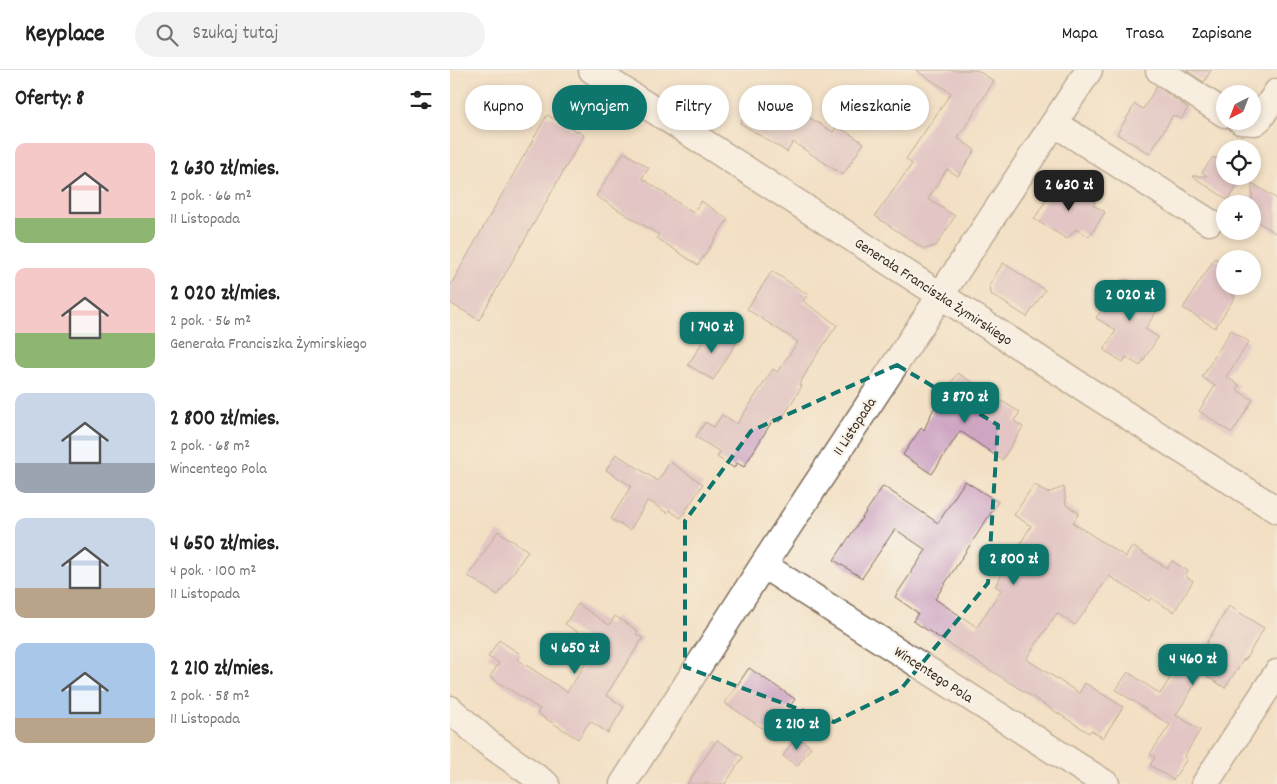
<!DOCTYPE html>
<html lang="pl">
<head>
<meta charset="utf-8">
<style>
	body { margin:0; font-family:Dekko,sans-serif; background:#f2f2f2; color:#222; height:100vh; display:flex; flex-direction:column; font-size:19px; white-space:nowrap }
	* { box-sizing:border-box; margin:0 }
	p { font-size:16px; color:#767676 }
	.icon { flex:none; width:28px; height:28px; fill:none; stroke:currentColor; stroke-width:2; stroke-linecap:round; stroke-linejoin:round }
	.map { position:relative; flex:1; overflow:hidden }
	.panel { display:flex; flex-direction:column; background:#fff; width:450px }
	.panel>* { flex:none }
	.guide { position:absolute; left:15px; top:15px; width:475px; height:45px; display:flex; gap:10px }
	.needle { width:32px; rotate:222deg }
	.fabs { position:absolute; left:766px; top:15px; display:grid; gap:10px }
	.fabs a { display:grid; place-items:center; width:45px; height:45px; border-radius:50%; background:#fff; box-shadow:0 2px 8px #0003; font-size:25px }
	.price { position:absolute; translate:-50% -42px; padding:0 11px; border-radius:10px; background:#0f766e; color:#fff; font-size:16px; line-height:32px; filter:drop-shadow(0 1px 2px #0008) }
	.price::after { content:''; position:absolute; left:50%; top:30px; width:15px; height:11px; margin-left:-8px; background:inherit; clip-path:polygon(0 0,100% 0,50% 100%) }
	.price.active { background:#222; color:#fff }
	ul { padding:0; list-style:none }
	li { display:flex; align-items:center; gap:15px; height:125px; padding:0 15px }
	li span { display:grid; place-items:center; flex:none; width:140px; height:100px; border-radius:10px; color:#555 }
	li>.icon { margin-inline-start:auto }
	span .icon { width:60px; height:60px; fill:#fffc; stroke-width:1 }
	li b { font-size:21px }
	h2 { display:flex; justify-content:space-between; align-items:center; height:60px; padding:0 15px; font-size:21px }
	.tag { padding:0 18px; border-radius:22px; background:#fff; box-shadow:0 2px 8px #0003; font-size:18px; line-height:45px }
	.tag.active { background:#0f766e; color:#fff }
	header { display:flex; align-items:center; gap:30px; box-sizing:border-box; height:70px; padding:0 25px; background:#fff; border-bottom:1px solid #e0e0e0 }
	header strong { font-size:24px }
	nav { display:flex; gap:28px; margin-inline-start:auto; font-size:18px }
	.search { width:350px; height:45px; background:#f2f2f2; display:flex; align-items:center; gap:12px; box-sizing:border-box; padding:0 18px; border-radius:28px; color:#767676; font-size:19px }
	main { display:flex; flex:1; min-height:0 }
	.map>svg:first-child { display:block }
	.building { fill:#cea5c3 }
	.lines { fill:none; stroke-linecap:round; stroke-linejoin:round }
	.minor-casing { stroke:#7b6a58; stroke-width:29 }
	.minor { stroke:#fff; stroke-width:26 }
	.marked { fill:none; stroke:#0f766e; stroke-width:4; stroke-dasharray:10 6; stroke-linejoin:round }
	.labels { text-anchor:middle; stroke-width:4.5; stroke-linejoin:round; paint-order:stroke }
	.street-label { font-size:15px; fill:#3b2a1e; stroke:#f7f3e8 }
</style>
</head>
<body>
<header>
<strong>Keyplace</strong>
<div class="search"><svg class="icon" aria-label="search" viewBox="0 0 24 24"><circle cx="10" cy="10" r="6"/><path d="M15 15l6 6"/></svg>Szukaj tutaj</div>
<nav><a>Mapa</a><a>Trasa</a><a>Zapisane</a></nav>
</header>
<main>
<section class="panel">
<h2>Oferty: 8<svg class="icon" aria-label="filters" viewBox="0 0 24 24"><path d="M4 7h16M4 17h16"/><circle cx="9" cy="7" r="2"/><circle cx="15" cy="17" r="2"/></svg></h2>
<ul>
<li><span style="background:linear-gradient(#f6c9c9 75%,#8fb573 0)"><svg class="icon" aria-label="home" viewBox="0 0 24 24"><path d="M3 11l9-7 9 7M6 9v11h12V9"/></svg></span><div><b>2 630 zł/mies.</b><p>2 pok. · 66 m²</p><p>11 Listopada</p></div></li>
<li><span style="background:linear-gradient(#f6c9c9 65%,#8fb573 0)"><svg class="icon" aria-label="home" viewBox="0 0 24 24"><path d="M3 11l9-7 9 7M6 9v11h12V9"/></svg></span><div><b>2 020 zł/mies.</b><p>2 pok. · 56 m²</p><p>Generała Franciszka Żymirskiego</p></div></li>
<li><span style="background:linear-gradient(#c9d6e8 70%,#9aa5b1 0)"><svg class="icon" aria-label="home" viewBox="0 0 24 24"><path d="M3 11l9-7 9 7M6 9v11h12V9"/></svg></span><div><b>2 800 zł/mies.</b><p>2 pok. · 68 m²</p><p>Wincentego Pola</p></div></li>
<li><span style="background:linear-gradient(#c9d6e8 70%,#b9a48a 0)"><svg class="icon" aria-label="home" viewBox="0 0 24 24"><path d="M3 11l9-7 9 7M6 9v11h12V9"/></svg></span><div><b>4 650 zł/mies.</b><p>4 pok. · 100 m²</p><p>11 Listopada</p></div></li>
<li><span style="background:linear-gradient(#a9c7e8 75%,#b9a48a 0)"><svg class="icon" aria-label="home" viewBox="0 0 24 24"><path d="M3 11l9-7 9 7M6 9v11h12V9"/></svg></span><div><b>2 210 zł/mies.</b><p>2 pok. · 58 m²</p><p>11 Listopada</p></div></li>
</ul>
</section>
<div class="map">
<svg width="827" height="714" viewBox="0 0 827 714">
	<rect width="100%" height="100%" fill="#f7f3e8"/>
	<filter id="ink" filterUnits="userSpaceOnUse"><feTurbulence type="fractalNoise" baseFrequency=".02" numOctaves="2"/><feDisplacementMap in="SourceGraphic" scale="10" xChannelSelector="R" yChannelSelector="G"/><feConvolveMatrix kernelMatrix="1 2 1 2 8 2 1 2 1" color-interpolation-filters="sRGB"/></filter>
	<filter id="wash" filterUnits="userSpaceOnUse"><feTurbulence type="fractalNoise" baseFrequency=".0096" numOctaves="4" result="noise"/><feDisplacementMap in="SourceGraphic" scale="20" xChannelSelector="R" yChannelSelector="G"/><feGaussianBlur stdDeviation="1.12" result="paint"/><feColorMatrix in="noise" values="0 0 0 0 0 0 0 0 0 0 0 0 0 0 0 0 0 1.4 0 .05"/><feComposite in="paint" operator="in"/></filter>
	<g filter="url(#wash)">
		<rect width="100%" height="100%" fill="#f3e0c4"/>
		<g id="blocks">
			<path class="building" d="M466,0H527L544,11L508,68L525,80L508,106L497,99L478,129L505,146L486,176L474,179L425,146L462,94L456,89L501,23Z
				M736,0H761L754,12Z
				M707,16L738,38L731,49L723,45L700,84L667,64L685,34L693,39Z
				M307,27L336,46L342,37L383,62L387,56L414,73L393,105L343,72L337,82L290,53Z
				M97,45L134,65L29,250L0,233V216Z
				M775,78V106H794L778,130L742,106H756L757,105L752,102L763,87L767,89Z
				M174,82L199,98L192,108L243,143L251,131L278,149L248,195L207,168L209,165L146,126Z
				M609,110L645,132L643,135L655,142L639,167L626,159L617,169L584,149Z
				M802,113L827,129V164L802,148Z
				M765,188L771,192L775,191V216H784L780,223L785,227L765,258L733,238Z
				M553,193L595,220L577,247L541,224L540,214Z
				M322,201L358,225L353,231L387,255L362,292L349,315L352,316L330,352L324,348L294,397L287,393L284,398L267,387L270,382L246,367L255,352L264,357L272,345L287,354L323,299L327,302L348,272L297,239Z
				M671,210H678L713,232L695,259L708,267L690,296L676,287L673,292L654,280L666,260L646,248Z
				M262,257L287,272L263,310L238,295Z
				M781,260L799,272L776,307L789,315L787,320L803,330L782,363L749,341L765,316L752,307Z
				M508,303L541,325L570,342L564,351L573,357L552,390L510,361L482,404L453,385L471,358L474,360L483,340Z
				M166,384L208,411L220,392L253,414L231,448L219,440L217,443L198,430L180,460L161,449L181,416L156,400Z
				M515,411L548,432L485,529L527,557L551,520L545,516L581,456L564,445L584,414L597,423L614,417L616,435L629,443L623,453L676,487L682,476L717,498L722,491L738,501L735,506L743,511L724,542L701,528L699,531L659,506L641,533L625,555L607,543L576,589L629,623L635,613L673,637L653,668L641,660L639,663L463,551L468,543L445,527L476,480L445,459L412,508L384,490L433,416L488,453Z
				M48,461L78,481L48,525L18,506Z
				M128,534L159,555L165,546L188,561L186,564L193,568L156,625L174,637L158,663L140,651L128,669L87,643L90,639L40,607L49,593L38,587L49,570L70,584L67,589L117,622L143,583L129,573L134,566L115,554Z
				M779,536L814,558L795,590L794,589L775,618L752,603L726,645L750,660L734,687L737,689L723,710L700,695L705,687L700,684L720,655L666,620L678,602L710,624L739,578L749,585Z
				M299,598L345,629L321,664L275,633Z
				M346,666L361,677L347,696L333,686Z
				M267,670L293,687L275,714H237Z"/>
		</g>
	</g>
	<g filter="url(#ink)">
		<use href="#blocks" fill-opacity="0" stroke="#7b6a58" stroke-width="1"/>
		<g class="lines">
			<g class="minor-casing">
				<path id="minor" d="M142,0L648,327L827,440
					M709,0L775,44
					M791,51L805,52L810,48L827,22
					M604,53L759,152
					M313,495L656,714
					M0,639L38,673L96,714
					M173,714L313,495L639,0
					M755,714L827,603"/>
			</g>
			<use href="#minor" class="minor"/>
		</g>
	</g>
	<path d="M0 0H827V714H0ZM447,295L548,355L538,513L451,619L384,652L235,597V451L301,361Z" fill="#f3e0c4" fill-opacity=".55" fill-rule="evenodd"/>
	<path class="marked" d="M447,295L548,355L538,513L451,619L384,652L235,597V451L301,361Z"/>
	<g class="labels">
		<g class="street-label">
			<text transform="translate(484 221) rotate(33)" y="5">Generała Franciszka Żymirskiego</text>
			<text transform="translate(404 356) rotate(-57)" y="5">11 Listopada</text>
			<text transform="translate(484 604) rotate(33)" y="5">Wincentego Pola</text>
		</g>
	</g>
</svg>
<div class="fabs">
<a><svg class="needle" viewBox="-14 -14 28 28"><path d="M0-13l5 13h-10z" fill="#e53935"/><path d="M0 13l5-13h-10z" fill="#767676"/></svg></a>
<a><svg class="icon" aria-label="locate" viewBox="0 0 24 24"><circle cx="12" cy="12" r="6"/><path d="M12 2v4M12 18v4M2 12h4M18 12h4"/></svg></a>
<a>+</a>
<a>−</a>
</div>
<b class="price active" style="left:619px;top:142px">2 630 zł</b>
<b class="price" style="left:680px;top:252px">2 020 zł</b>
<b class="price" style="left:262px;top:284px">1 740 zł</b>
<b class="price" style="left:515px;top:354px">3 870 zł</b>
<b class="price" style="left:564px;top:516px">2 800 zł</b>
<b class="price" style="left:125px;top:605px">4 650 zł</b>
<b class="price" style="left:743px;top:616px">4 460 zł</b>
<b class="price" style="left:347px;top:681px">2 210 zł</b>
<div class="guide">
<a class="tag">Kupno</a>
<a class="tag active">Wynajem</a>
<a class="tag">Filtry</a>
<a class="tag">Nowe</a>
<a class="tag">Mieszkanie</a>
</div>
</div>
</main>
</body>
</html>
